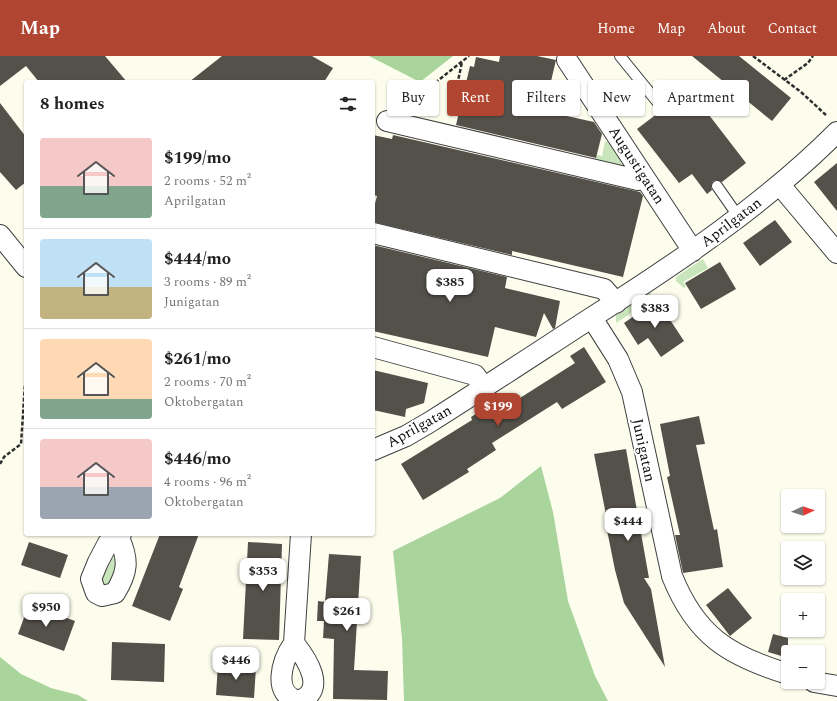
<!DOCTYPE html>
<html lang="en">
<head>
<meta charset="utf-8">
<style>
	body { margin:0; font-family:Spectral,serif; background:#f6f6f6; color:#222; height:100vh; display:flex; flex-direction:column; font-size:15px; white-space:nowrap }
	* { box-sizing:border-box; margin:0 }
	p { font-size:13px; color:#767676 }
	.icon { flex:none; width:22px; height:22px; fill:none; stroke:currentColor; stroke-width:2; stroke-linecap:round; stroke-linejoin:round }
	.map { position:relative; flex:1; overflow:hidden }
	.sheet { position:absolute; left:24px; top:24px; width:351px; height:456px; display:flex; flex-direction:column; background:#fff; border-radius:4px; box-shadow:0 1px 3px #0004 }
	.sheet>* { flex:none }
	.guide { position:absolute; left:387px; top:24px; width:380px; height:36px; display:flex; gap:8px }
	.needle { width:26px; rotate:87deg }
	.fabs { position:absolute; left:781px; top:433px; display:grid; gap:8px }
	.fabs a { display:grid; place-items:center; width:44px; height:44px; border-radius:4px; background:#fff; box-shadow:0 1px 3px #0004; font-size:20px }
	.price { position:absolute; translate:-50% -34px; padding:0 9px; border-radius:8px; background:#fff; color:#222; font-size:13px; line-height:26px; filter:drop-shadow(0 1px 2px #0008) }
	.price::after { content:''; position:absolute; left:50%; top:24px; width:12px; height:9px; margin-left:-6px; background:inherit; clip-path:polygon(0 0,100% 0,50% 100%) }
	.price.selected { background:#b04631; color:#fff }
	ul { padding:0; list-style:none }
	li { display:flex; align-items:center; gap:12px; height:100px; padding:0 16px }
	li+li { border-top:1px solid #e0e0e0 }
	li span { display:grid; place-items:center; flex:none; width:112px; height:80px; border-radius:4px; color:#555 }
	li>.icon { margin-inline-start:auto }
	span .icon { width:48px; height:48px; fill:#fffc; stroke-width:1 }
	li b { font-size:17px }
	h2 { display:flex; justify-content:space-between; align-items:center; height:48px; padding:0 16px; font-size:17px }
	.chip { padding:0 14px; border-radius:4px; background:#fff; box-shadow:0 1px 3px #0004; font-size:14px; line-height:36px }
	.chip.selected { background:#b04631; color:#fff }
	header { display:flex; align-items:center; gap:24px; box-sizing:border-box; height:56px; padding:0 20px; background:#b04631; color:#fff }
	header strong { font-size:19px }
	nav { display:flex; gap:22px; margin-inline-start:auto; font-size:14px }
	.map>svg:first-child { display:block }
	.green { fill:#c8e5bb }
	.forest { fill:#a9d49c }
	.building { fill:#54504a }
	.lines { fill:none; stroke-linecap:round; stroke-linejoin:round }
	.service-casing { stroke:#404040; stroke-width:12 }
	.minor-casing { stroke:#404040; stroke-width:22 }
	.path { stroke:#2f2f2f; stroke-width:2.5; stroke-dasharray:4 2; stroke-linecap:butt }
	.service { stroke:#fff; stroke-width:10 }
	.minor { stroke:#fff; stroke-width:20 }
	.labels { text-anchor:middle; stroke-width:4; stroke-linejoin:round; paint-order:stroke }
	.street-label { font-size:15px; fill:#0d0d0d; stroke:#fff }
</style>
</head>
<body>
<header>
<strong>Map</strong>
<nav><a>Home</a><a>Map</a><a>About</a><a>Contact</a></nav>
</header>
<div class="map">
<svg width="837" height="645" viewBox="0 0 837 645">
	<rect width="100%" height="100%" fill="#fdfdee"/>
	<path class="green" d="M605,85L614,88L627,105L625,113L594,107L596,99L602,100Z
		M703,203L708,212L683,226L686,230L684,232L676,225V221Z
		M650,236L653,243L616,267V257Z
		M110,502H115L120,510L106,532L99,526Z"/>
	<path class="forest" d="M369,0H453L420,26Z
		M541,410L553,456L568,545L595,620L608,645H404L402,582L393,495L500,442Z
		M0,601L21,618L51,632L78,639L88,645H0Z"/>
	<path class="building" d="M0,0H105L127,26H39L26,10L0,30Z
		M222,0H312L333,12L324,26H189Z
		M500,0H537L556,4L544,55L594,66L602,78L596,102L456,69L470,10L474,11L476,1L499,6Z
		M692,0H739L791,42L772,65Z
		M689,33L746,107L722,126L717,124L713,125L711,130L712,134L707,138L692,118L679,127L637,73L658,57L661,59L667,58L669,55L668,49Z
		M0,47L26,81V126L16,134L0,116Z
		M373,79L392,83L393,79L640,136L643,140L623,221L512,195V199L373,166V155L377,140L373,139Z
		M837,107V155L814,126Z
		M775,164L792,186L760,210L743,187Z
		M373,189L507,221L505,232L560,245L555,272L553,273L544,257L536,281L495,271L488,301L373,275Z
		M720,206L736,233L701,253L685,227Z
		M657,244L684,285L661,301L648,282L638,289L624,267Z
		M584,291L606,326L562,353L557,346L492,387L496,394L467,413L469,416L423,444L401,408L472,364L471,361L492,348L495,352L517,338L520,342L575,307L570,300Z
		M373,314L428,327L424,347L406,353L405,361L373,354Z
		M699,360L705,388L696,389L714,474L717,473L723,511L683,517L675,479H680L667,421L670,420L660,368Z
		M626,393L649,522H644L651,533L665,611L624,547L615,514L607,474H609L594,398Z
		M160,478H199L179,531L183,533L170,565L132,550Z
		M29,486L68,499L60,522L21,509Z
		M248,486L282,488L279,584L243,583Z
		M329,498L361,500L354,614L388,615L387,644L333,643L334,583L323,582L324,565H317L318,545L325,546Z
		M728,532L752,562L730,580L706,549Z
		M29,548L75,565L64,595L18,578Z
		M773,578L788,582V602L768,596Z
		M112,586L165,588L164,626L111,624Z
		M218,608L256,611L254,642L216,639Z"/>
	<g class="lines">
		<g class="service-casing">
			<path id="service" d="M620,0L663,53
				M605,59L644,31
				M717,130L738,160"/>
		</g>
		<g class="minor-casing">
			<path id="minor" d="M567,4L693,195
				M387,65L638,124L643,121
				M780,129L837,197
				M373,177L604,233L616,247
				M0,179L26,211
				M592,262L618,303L632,336L672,520C696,580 729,600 788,618
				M373,291L475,319L484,332
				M373,394L406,380L430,366C484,332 537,297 591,262C677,207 764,149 837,76
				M119,482C129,504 128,516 115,537L102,540L96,537L91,523L98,506L108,487L119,482L121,478
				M294,587C306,602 328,634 299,645C271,639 282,604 294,587L301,478
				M814,626L837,630"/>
		</g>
		<path class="path" d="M753,0L801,36L826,59
			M784,24L808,7L813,0
			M407,49L469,0
			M451,58L462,6
			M0,408L4,401L21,388L25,328"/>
		<use href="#service" class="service"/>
		<use href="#minor" class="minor"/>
	</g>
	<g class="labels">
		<g class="street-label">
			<text transform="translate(637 109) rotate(57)" y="5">Augustigatan</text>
			<text transform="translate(731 166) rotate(-37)" y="5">Aprilgatan</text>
			<text transform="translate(419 370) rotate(-29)" y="5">Aprilgatan</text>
			<text transform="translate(644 394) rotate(78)" y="5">Junigatan</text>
		</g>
	</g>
</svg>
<div class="fabs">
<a><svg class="needle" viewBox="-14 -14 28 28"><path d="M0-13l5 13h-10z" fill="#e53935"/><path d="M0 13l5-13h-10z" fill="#767676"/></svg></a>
<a><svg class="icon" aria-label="layers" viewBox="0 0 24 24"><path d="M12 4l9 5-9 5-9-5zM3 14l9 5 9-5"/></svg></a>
<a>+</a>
<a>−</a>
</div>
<b class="price" style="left:450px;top:247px">$385</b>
<b class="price" style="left:655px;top:273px">$383</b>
<b class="price selected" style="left:498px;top:371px">$199</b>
<b class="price" style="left:628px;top:486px">$444</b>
<b class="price" style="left:263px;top:536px">$353</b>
<b class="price" style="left:46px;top:572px">$950</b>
<b class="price" style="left:347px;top:576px">$261</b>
<b class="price" style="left:236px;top:625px">$446</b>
<div class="guide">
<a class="chip">Buy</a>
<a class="chip selected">Rent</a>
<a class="chip">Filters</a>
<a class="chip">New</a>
<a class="chip">Apartment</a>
</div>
<section class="sheet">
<h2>8 homes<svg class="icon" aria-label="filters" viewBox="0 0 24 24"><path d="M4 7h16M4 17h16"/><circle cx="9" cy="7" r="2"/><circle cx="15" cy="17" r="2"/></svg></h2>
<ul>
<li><span style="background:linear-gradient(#f6c9c9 60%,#7fa58c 0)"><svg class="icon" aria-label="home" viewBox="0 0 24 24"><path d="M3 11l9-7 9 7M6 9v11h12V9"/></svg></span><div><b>$199/mo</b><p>2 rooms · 52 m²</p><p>Aprilgatan</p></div></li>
<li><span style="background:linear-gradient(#bfe0f5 60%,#c2b280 0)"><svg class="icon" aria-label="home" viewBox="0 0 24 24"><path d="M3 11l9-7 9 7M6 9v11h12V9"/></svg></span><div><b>$444/mo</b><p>3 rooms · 89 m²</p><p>Junigatan</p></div></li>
<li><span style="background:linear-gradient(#ffd9b3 75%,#7fa58c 0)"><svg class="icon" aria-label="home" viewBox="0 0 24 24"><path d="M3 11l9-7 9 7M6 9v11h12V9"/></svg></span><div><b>$261/mo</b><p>2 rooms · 70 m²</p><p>Oktobergatan</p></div></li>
<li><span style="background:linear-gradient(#f6c9c9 60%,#9aa5b1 0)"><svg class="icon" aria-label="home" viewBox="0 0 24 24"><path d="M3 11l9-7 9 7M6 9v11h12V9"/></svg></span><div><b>$446/mo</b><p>4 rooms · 96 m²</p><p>Oktobergatan</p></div></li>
</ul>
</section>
</div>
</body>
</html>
